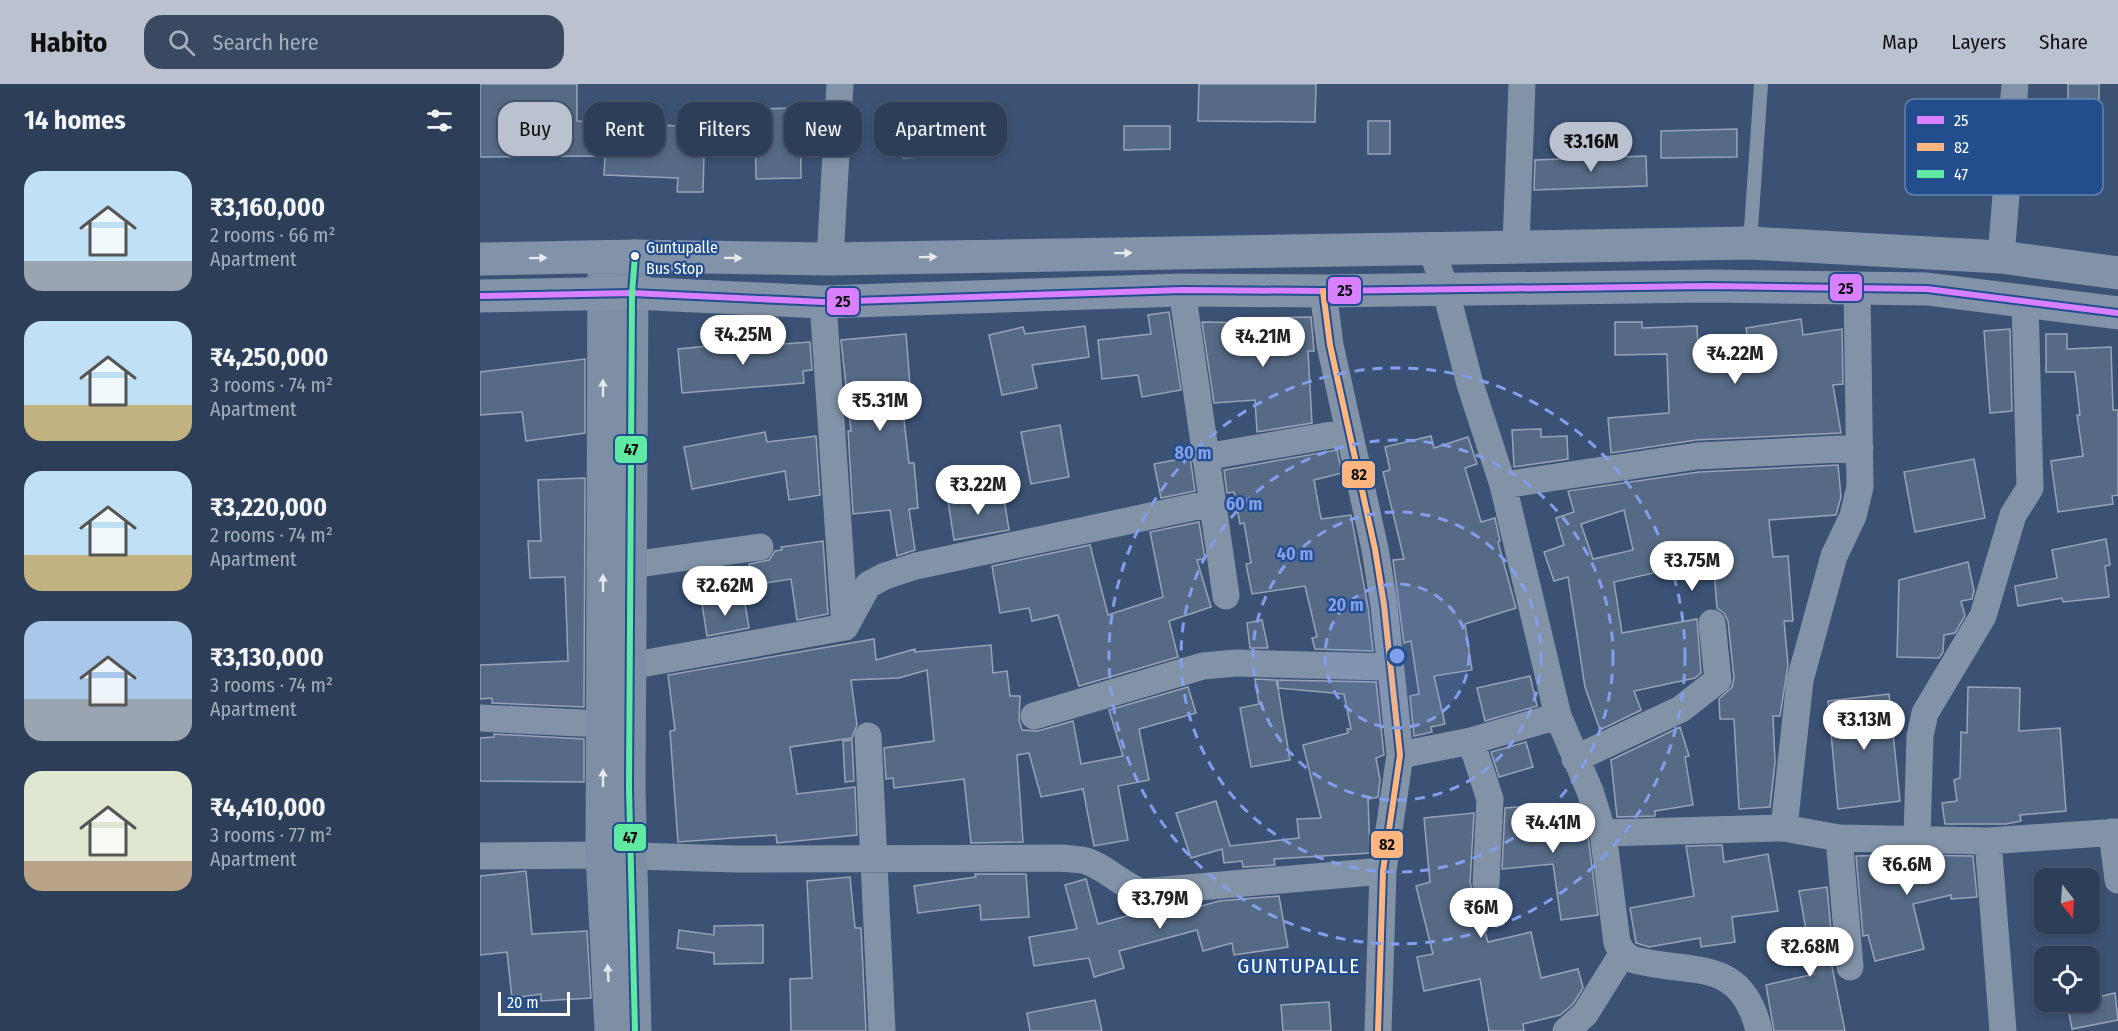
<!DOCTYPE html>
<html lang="en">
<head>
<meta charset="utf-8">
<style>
	body { margin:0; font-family:"Fira Sans Condensed",sans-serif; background:#384961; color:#f1f3f6; height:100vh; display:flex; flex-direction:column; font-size:22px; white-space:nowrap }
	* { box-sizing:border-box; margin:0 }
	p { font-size:20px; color:#a6aeba }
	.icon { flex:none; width:33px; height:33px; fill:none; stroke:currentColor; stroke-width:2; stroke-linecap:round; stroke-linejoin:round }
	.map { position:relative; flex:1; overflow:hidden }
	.details { display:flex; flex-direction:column; background:#2c3e58; width:480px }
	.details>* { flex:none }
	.guide { position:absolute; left:18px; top:18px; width:570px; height:54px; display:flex; gap:12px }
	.needle { width:39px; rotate:163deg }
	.buttons { position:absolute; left:1554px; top:784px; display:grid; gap:12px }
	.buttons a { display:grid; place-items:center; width:66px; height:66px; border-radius:12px; background:#2c3e58; box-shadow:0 3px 9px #0003,0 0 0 2px #48576e; font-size:30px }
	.scale { position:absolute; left:18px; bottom:15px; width:72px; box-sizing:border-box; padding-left:6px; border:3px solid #fff; border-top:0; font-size:16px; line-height:21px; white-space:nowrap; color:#fff; -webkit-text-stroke:4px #234e8d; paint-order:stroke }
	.price { position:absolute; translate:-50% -51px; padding:0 14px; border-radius:21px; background:#fff; color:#222; font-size:20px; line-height:39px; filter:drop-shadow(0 2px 3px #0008) }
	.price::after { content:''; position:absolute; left:50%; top:36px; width:18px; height:14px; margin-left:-9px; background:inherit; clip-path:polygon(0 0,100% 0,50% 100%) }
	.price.selected { background:#bac2cf; color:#111 }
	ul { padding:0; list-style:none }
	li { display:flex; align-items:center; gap:18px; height:150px; padding:0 24px }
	li span { display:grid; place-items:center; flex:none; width:168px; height:120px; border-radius:18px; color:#555 }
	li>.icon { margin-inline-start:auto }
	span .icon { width:72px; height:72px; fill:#fffc; stroke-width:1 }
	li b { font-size:26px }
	h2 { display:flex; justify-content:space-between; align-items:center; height:72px; padding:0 24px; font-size:26px }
	.pill { padding:0 21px; border-radius:18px; background:#2c3e58; box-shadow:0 3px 9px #0003,0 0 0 2px #48576e; font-size:21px; line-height:54px }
	.pill.selected { background:#bac2cf; color:#111 }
	header { display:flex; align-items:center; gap:36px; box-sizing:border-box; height:84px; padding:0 30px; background:#bac2cf; color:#111 }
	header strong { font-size:28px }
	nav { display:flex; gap:33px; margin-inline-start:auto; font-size:21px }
	.search { width:420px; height:54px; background:#384961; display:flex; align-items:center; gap:15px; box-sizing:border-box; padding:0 21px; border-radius:18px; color:#a6aeba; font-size:22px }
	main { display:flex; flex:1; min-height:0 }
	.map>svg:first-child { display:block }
	.building { fill:#566a85; stroke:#97a4b7; stroke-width:1.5; fill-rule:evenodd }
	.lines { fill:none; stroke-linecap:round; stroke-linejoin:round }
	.service { stroke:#8293a8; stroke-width:14 }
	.minor { stroke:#8293a8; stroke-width:27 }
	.secondary { stroke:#7e8ea5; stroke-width:33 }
	.trunk { stroke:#8292a8; stroke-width:33 }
	.bus-1-casing { stroke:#234e8d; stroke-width:10 }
	.bus-2-casing { stroke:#234e8d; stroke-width:10 }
	.bus-3-casing { stroke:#234e8d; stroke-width:10 }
	.bus-1 { stroke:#d880ff; stroke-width:6 }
	.bus-2 { stroke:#ffb580; stroke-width:6 }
	.bus-3 { stroke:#60e9a3; stroke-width:6 }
	.oneway { fill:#e6e9ee }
	.oneway2 { fill:#e5e8ed }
	.ring { fill:none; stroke:#839eea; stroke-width:3; stroke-dasharray:10 8 }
	.bus-dot { fill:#fff; stroke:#234e8d; stroke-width:2 }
	.labels { text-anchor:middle; stroke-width:4.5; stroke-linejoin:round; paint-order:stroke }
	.bus-label { font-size:16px; fill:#fff; stroke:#234e8d; text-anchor:start }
	.quarter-label { font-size:21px; letter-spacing:1.5px; fill:#fff; stroke:#234e8d }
	.key { fill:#234e8d; stroke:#6583af; stroke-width:1.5 }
	.key-label { font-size:16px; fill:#fff }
	.centre { fill:#839eea; stroke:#234e8d; stroke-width:3 }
	.ring-label { font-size:18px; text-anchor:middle; font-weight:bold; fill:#839eea; stroke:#234e8d; stroke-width:4.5; stroke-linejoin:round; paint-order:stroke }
	.line-badge { stroke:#234e8d; stroke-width:2 }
	.pale-badge-label { font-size:16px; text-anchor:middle; font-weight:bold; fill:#111 }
</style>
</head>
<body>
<header>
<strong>Habito</strong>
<div class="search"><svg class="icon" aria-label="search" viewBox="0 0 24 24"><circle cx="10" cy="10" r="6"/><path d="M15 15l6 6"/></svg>Search here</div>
<nav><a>Map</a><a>Layers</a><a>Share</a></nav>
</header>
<main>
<section class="details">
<h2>14 homes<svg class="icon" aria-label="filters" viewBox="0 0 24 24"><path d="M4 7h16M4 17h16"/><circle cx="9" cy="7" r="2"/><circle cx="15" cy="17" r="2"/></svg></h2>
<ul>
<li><span style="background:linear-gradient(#bfe0f5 75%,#9aa5b1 0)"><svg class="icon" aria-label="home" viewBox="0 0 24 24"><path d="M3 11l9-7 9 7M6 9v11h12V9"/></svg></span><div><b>₹3,160,000</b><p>2 rooms · 66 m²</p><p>Apartment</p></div></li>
<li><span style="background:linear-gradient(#bfe0f5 70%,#c2b280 0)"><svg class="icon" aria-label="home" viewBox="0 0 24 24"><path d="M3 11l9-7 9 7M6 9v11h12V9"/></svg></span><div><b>₹4,250,000</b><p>3 rooms · 74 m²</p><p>Apartment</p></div></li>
<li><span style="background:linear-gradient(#bfe0f5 70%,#c2b280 0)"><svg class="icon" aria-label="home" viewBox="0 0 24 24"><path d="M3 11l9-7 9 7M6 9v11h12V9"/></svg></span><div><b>₹3,220,000</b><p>2 rooms · 74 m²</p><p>Apartment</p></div></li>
<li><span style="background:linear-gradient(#a9c7e8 65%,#9aa5b1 0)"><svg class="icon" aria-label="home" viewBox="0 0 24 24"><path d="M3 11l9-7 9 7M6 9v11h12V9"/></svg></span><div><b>₹3,130,000</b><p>3 rooms · 74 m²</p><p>Apartment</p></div></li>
<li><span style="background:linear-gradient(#dfe7d0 75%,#b9a48a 0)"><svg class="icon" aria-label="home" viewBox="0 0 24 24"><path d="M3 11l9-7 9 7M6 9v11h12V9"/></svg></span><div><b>₹4,410,000</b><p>3 rooms · 77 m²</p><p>Apartment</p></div></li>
</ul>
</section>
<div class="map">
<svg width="1638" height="947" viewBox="0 0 1638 947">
	<rect width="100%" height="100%" fill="#3b5275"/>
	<path class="building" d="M0,0H97V37L199,42V35L225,36L223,108H197L198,94L124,91L125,72L0,73Z
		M719,0H836L835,38L718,37Z
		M1588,0H1619V26L1614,25L1613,82L1569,81L1570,35H1588Z
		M480,22L482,71L423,74L420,25Z
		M320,24L321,94L276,95L275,25Z
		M888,37H910V70H888Z
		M644,42H690V65L644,66Z
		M1257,45V73L1181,74V47Z
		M1166,72L1167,102L1054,106L1055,76Z
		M689,228L701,306L662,313L658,291L622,295L618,256L671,250L668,231Z
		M831,233L834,267H828L832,339L777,348L775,316L734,319L722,238L779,239V234Z
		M1321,235L1323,251L1362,245L1363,300L1353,301L1361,349L1216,356L1131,369L1128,334L1189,329L1187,270L1135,271V238H1162V244L1217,242L1218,263L1269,262L1266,244Z
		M605,242L609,273L552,281L557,304L522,311L509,251L543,243L545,250Z
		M1530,245L1532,327L1510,329L1504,247Z
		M426,250L430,301L420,302L429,379H434L438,424L429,425L435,466L417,472L410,426L373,430L368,347H371L361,256Z
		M1566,250H1587V265L1631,263L1633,326H1638V411L1632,412L1633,420L1578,428L1571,377L1603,372L1597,331H1600L1595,288H1566Z
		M330,258L332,286L323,287L324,299L202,309L198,265L260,259V263Z
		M105,275V349L46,357L42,328L0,331V288Z
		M580,341L589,393L551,400L541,348Z
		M1061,345V353L1087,352L1088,375L1034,383L1032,346Z
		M285,348L287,358L336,352L340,411L309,416L305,387L212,405L204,363Z
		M951,352L954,364L988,353L997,380L985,384L1001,438L1015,434L1020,457L1018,458L1036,524L985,540L992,586L954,592L965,640L951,643L952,648L934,652L930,612L939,610L931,557L924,559L913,476L924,475L903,388L910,386L905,363Z
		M857,366L862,389L834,396L841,435L871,431L888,523L893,567L835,565L832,554L837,553L825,502L772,510L766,480L771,479L764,439L760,440L754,408L747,409L744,386Z
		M710,373L715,407L681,414L674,380Z
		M1494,375L1505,434L1435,448L1424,388Z
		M1358,381L1361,413L1356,431L1289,436L1293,473L1308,472L1313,537H1304L1308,581L1300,632H1293L1295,678L1290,723L1259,725L1254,635H1240L1239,615L1252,603L1254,594L1248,537L1244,529L1237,524L1233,473L1194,477L1195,484L1134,498L1142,549L1217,535L1221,589L1215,594L1154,607L1161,626L1120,646L1105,603L1088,493L1074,497L1064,468L1084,461L1076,434L1094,428L1088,407L1219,388ZM1144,426L1153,466L1113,475L1101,440Z
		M105,394L104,623L12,619V614L0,615V581L88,577L85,493L50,494L48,457H61L58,396Z
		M523,408L529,446L474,456L468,417Z
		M719,438L725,475L717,476L731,523L689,537L698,573L599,602L578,531L552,537L549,524L520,529L512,482L610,461L628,531L683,513L670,448Z
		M1626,455L1630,481L1625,482L1629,513L1583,518L1582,514L1538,522L1535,502L1577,494L1572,466Z
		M343,457L348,530L317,536L311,495L272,501L269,480L289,476L295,467L302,466L301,463Z
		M1488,478L1494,507L1492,515L1481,517L1485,532L1475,549L1464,551L1463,568L1459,574L1417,573L1419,496Z
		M264,514L269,544L227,552L222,520Z
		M782,536L788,564H770L767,539Z
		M394,555L396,576L435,565V568L511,561L513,589L527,587L530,612H540L539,636L542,646L558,647L593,637L601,680L643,672L629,626L708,603L716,629L659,645L669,696L638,702L648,756L614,762L603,705L561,713L549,669L537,671L543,758L491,759L484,695L414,704L413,694L406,695L404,664L454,657L447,586L419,594L371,596L377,641L372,654L310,663L317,710L375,703L377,751L297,759L296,751L198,758L190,647L195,646L188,591Z
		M1050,592L1057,622L1005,637L997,604Z
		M775,595L796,596L798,604V596L896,598L904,671L896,674L900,696L898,713L888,715L890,769L794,775L795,781L763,783L762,777L744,779L742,765L711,774L696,729L736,717L750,762L819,754L817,735L841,734L823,661L868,649L867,645H871L864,610L798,604L810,676L771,683L760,624L779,620Z
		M1488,603L1540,604L1539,647L1580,644L1586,727L1540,731L1541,737L1526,740H1465L1462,719L1477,717L1474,696L1480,694L1481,648L1487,649Z
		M1409,610L1420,717L1358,725L1348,617Z
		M1200,643L1209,672L1205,673L1213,721L1175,727V732L1137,733L1131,676Z
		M14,650L104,655V698L0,697V654L14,653Z
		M372,656L374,697L365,698L363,657Z
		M1046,658L1053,683L1019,693L1011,668Z
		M1069,721L1070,732L1100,729L1108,752L1118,831L1081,836L1073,780L1022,785L1025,724Z
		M994,729L990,799L1008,858L1051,848L1061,894L1098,885L1103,904L1093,920L1080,931L1043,940L1044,947H1009L1000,895L944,907L937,873L953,870L936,802L950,798L944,734Z
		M1242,761L1244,778L1288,770L1298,827L1252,833L1255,858L1221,863L1220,854L1169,863L1156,859L1150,824L1214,812L1206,762Z
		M1425,771L1493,772L1497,813L1471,815V811L1433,820L1444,865L1395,877L1388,851L1383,852L1376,772Z
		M46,787L52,850L107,847L111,914L61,917V910L32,914L27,868L0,871V792Z
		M495,790H546L549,833L501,836L500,821L438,829L434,802L496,793Z
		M370,793L375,844H381L386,947H311L310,895L332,894L327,797Z
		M606,795L618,840L682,822L702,820L704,827L739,817L799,812L808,863L754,871L752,859L723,867L717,846L639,867L644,884L614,893L609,874L554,882L549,853L597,845L585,801Z
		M1347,803L1352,857L1347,858L1365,947H1294L1286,901L1334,890L1319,807Z
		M283,841V879L234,880V869L197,864L199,846L234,851V842Z
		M1635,909L1638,936L1592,945L1587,919L1610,918V915Z
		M615,916L622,947H550L547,929Z
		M849,918L851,947H803L801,921Z"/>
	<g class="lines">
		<path class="service" d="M1270,159L1281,0"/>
		<path class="minor" d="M1036,161L1042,0
			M951,164L965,204L990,300L1023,401L1078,632L1110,707L1123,749L1137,859L1143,869L1151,875C1210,892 1261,870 1279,947
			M1521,173L1535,0
			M350,175L360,0
			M702,206L746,512
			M843,207L850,261L895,465L904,521L920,671L903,787L898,947
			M343,218L365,543
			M725,373L869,348
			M1023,401L1217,372L1380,364
			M151,481L280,463
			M150,582L365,543L388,501L405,492L436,482L732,419
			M554,632L723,582L756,579L910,583
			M0,634L141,641
			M388,652L402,947
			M991,657L1010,715L1006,799
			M920,671L991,657L1078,632
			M1095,675L1201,625L1238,596L1232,539
			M1304,744L1320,596L1354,472L1373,432L1380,403L1377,205
			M1632,748L1638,796
			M1123,749L1304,744L1359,754L1508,757L1638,748
			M1359,754L1370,883
			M1437,754L1440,652L1445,629L1503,532L1533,431L1550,404L1545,219
			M1508,757L1523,947
			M0,772L122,771L255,775L581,774C589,775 598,775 606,777C626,783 641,801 662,808L903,787
			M1086,947L1105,930L1143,869"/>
		<path class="secondary" d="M124,173L122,771L131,947
			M155,947L149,704L152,209L155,172"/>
		<path class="trunk" d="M0,175L155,172L350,175L1270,159L1521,173L1638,189
			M0,212L152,209L343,218L702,206L843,207L1229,202L1447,205L1638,229"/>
		<g class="bus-1-casing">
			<path id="bus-1" d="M0,212L152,209L343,218L702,206L843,207L1229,202L1447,205L1638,229"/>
		</g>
		<g class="bus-2-casing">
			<path id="bus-2" d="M843,207L850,261L895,465L904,521L920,671L903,787L898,947"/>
		</g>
		<g class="bus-3-casing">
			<path id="bus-3" d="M155,947L149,704L152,209L155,172"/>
		</g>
		<use href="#bus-1" class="bus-1"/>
		<use href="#bus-2" class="bus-2"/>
		<use href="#bus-3" class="bus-3"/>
	</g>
	<defs><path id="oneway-solid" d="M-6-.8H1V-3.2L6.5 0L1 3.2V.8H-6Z" transform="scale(1.5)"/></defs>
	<g class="oneway">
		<use href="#oneway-solid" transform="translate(643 169) rotate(-1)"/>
		<use href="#oneway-solid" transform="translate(448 173) rotate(-1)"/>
		<use href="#oneway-solid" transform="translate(58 174) rotate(-1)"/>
		<use href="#oneway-solid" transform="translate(253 174) rotate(1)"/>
	</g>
	<g class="oneway2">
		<use href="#oneway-solid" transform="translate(123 304) rotate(-90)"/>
		<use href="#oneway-solid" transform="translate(123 499) rotate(-90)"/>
		<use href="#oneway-solid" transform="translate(123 694) rotate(-90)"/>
		<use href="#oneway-solid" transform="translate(128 889) rotate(-93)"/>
	</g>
	<circle cx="917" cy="572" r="72" fill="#839eea" fill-opacity=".12"/>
	<g class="ring">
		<circle cx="917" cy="572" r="72"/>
		<circle cx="917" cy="572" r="144"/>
		<circle cx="917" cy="572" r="216"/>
		<circle cx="917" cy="572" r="288"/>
	</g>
	<circle class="bus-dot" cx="155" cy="172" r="5"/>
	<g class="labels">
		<g class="bus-label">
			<text x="166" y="169">Guntupalle<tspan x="166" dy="21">Bus Stop</tspan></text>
		</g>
		<g class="quarter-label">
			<text x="819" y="889">GUNTUPALLE</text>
		</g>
	</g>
	<rect x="1425" y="15" width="198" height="96" rx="9" class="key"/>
	<rect x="1437" y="32" width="27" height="8" fill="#d880ff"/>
	<rect x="1437" y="59" width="27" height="8" fill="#ffb580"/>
	<rect x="1437" y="86" width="27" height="8" fill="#60e9a3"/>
	<g class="key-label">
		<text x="1474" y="42">25</text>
		<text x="1474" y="69">82</text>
		<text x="1474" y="96">47</text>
	</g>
	<circle cx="917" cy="572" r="9" class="centre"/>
	<g class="ring-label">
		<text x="713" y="375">80 m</text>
		<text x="764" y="426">60 m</text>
		<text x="815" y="476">40 m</text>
		<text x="866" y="527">20 m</text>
	</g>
	<g class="line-badge">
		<rect x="1349" y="189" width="34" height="29" rx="6" fill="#d880ff"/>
		<rect x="847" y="192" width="35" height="29" rx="6" fill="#d880ff"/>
		<rect x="346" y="203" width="34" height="29" rx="6" fill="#d880ff"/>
		<rect x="134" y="351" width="34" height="29" rx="6" fill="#60e9a3"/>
		<rect x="861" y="376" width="35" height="29" rx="6" fill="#ffb580"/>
		<rect x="133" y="739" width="34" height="29" rx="6" fill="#60e9a3"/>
		<rect x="890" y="746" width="34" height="29" rx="6" fill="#ffb580"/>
	</g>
	<g class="pale-badge-label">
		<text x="1366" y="210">25</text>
		<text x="865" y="212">25</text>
		<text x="363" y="223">25</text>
		<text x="151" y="371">47</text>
		<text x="879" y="396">82</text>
		<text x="150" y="759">47</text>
		<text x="907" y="766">82</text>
	</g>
</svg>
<div class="buttons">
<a><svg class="needle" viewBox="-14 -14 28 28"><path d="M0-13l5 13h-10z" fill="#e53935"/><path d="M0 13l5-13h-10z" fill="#a6aeba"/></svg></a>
<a><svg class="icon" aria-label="locate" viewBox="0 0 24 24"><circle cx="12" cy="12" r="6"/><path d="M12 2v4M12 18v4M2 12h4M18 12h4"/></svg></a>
</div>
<div class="scale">20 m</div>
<b class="price selected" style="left:1111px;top:89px">₹3.16M</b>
<b class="price" style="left:263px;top:282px">₹4.25M</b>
<b class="price" style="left:783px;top:284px">₹4.21M</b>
<b class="price" style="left:1255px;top:301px">₹4.22M</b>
<b class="price" style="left:400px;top:348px">₹5.31M</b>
<b class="price" style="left:498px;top:432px">₹3.22M</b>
<b class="price" style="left:1212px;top:508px">₹3.75M</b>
<b class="price" style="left:245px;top:533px">₹2.62M</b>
<b class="price" style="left:1384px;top:667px">₹3.13M</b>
<b class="price" style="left:1073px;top:770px">₹4.41M</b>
<b class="price" style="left:1427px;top:812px">₹6.6M</b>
<b class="price" style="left:680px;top:846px">₹3.79M</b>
<b class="price" style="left:1001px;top:855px">₹6M</b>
<b class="price" style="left:1330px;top:894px">₹2.68M</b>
<div class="guide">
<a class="pill selected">Buy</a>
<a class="pill">Rent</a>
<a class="pill">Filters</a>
<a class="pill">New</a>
<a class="pill">Apartment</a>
</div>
</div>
</main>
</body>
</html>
